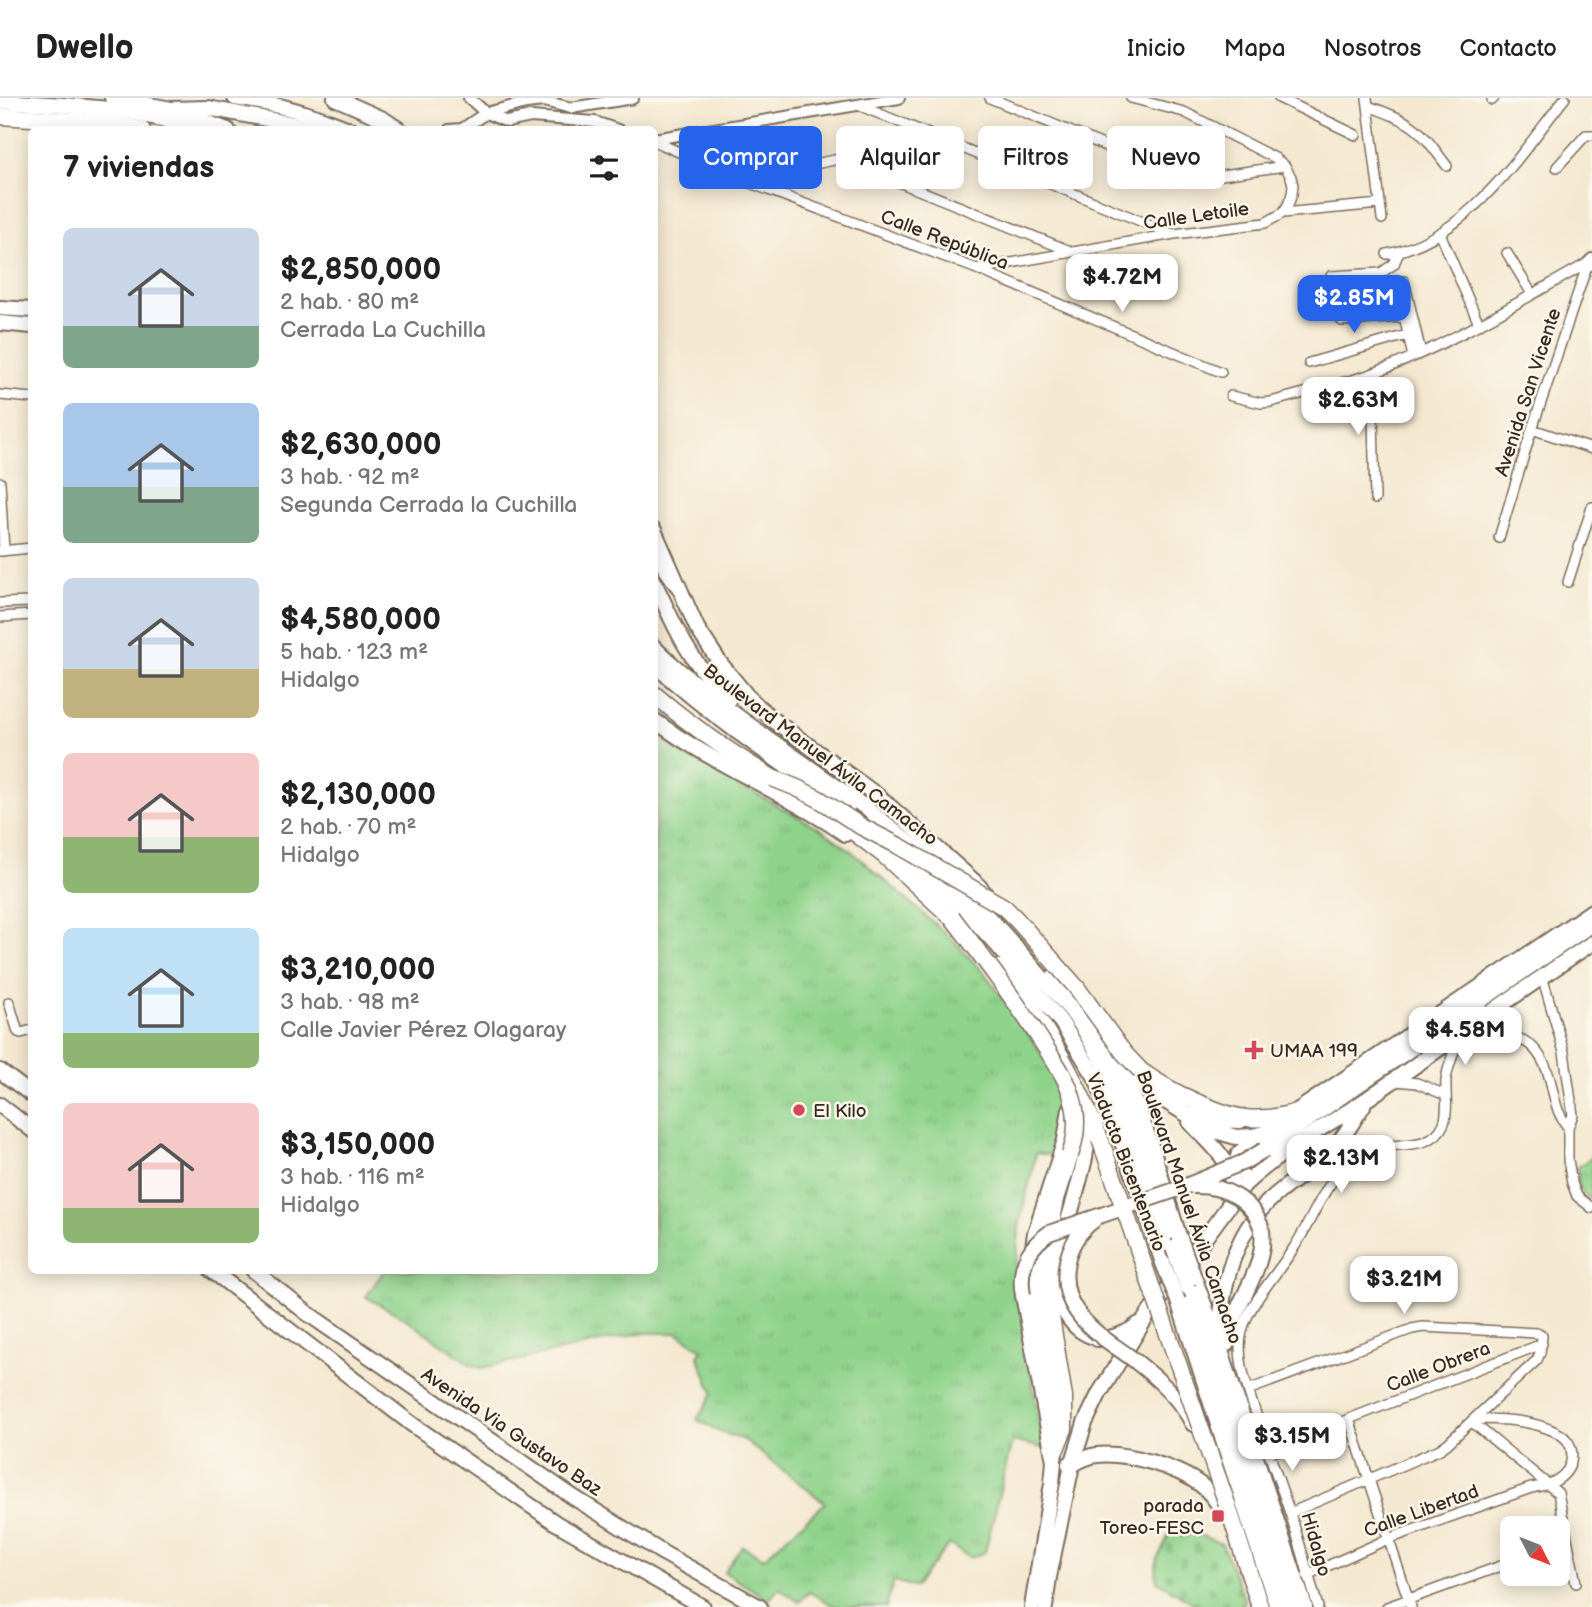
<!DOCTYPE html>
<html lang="es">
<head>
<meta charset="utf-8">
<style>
	body { margin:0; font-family:"Balsamiq Sans",sans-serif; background:#f2f2f2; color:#222; height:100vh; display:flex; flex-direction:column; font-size:26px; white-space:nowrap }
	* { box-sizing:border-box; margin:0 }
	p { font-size:23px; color:#767676 }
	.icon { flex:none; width:38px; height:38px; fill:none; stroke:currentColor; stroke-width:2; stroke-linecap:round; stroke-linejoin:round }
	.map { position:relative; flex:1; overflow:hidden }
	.drawer { position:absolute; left:28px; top:28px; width:630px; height:1148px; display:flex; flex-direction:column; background:#fff; border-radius:10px; box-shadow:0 4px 18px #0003 }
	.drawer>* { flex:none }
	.top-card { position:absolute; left:679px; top:28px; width:665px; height:63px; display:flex; gap:14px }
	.needle { width:46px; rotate:132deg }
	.buttons { position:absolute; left:1500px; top:1418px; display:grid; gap:14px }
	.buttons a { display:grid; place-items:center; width:70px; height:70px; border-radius:10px; background:#fff; box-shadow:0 4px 18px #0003; font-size:35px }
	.price { position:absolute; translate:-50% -60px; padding:0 16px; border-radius:14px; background:#fff; color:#222; font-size:23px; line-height:46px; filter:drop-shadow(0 2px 4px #0008) }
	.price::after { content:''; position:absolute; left:50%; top:42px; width:21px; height:16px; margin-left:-10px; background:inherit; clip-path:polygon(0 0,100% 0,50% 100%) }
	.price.on { background:#2563eb; color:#fff }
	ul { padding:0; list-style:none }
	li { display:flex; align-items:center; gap:21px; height:175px; padding:0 35px }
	li span { display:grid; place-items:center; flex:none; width:196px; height:140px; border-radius:10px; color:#555 }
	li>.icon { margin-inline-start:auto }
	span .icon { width:84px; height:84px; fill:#fffc; stroke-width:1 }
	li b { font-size:30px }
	h2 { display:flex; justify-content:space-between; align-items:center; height:84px; padding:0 35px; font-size:30px }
	.tag { padding:0 24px; border-radius:10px; background:#fff; box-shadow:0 4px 18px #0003; font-size:24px; line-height:63px }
	.tag.on { background:#2563eb; color:#fff }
	header { display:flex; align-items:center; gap:42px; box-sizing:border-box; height:98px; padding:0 35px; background:#fff; border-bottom:2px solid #e0e0e0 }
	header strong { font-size:33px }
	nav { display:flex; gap:38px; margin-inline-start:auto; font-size:24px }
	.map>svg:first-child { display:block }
	.grass { fill:url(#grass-tufts); stroke:#657e54; stroke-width:2 }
	.cemetery { fill:url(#cemetery-stones); stroke:#657e54; stroke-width:2 }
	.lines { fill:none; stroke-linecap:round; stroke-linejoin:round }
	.minor-casing { stroke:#7c6c5c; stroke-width:12 }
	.tertiary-casing { stroke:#7c6c5c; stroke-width:14 }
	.primary-casing { stroke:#7c6c5c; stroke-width:18 }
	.trunk-casing { stroke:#7c6c5c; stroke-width:18 }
	.motorway-casing { stroke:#7c6c5c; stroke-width:19 }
	.minor { stroke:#fff; stroke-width:9 }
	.tertiary { stroke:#fff; stroke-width:10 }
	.primary { stroke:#fff; stroke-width:14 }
	.trunk { stroke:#fff; stroke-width:14 }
	.motorway { stroke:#fff; stroke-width:16 }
	.primary-bridge-casing { stroke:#7c6c5c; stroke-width:18; stroke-linecap:butt }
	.trunk-bridge-casing { stroke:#7c6c5c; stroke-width:18; stroke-linecap:butt }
	.motorway-bridge-casing { stroke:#7c6c5c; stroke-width:19; stroke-linecap:butt }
	.primary-bridge { stroke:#fff; stroke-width:14 }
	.trunk-bridge { stroke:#fff; stroke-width:14 }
	.motorway-bridge { stroke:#fff; stroke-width:16 }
	.poi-dot { fill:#d1495b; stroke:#fbf7ec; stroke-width:2.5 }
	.labels { text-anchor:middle; stroke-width:5; stroke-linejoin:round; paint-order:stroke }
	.street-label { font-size:19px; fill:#3b2a1e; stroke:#fbf7ec }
	.poi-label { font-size:19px; fill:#3b2a1e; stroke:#fbf7ec; text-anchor:start }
</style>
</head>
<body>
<header>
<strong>Dwello</strong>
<nav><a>Inicio</a><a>Mapa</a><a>Nosotros</a><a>Contacto</a></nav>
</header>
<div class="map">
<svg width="1592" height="1509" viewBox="0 0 1592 1509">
	<defs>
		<pattern id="grass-tufts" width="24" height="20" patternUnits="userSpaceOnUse" patternTransform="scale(1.75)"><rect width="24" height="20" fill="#8fd38b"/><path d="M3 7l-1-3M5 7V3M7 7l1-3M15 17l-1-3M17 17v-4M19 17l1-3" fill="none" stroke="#7cb578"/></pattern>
		<pattern id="cemetery-stones" width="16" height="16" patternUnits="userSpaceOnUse" patternTransform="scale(1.75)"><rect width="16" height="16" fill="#8fd38b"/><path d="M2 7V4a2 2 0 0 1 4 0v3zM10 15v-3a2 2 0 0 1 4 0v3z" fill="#7cb578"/></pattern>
	</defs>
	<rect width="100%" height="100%" fill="#fbf7ec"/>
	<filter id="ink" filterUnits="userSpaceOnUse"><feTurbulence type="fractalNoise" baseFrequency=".0143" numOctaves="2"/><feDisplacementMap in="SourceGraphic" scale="14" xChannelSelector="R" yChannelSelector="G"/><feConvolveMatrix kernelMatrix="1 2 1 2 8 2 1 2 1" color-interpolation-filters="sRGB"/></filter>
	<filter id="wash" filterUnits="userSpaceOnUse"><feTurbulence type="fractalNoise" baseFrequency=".00686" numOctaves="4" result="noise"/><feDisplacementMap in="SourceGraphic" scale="28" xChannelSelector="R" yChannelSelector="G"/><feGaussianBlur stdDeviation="1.57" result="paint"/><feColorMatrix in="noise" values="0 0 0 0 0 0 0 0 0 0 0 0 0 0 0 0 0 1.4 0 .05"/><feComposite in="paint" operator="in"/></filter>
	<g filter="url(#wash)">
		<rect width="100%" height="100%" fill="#f4e8d0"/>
		<path class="grass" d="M655,635L678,653L708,670L819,730L850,752L954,843L985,876L1009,908L1054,974L1059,1002L1060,1034L1054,1058L1036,1055L1019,1129L1016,1177L1043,1350L1012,1343L985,1454L970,1460L949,1446L915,1489L894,1483L886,1509H836L809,1494L799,1504L779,1490L769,1502L724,1474L742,1448L764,1460L825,1405L743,1341L723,1335L697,1322L713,1295L698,1258L702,1251L677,1235H640L482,1270L470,1266L406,1221L366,1199L384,1173L654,1172Z
			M1592,1059V1101C1578,1096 1577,1083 1578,1069Z"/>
		<path class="cemetery" d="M1174,1427L1222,1446L1245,1503L1241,1505L1242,1509H1200L1157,1483L1156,1463Z"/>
	</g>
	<g filter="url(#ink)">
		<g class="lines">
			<g class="minor-casing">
				<path id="minor" d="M990,0L1175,77L1189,80H1201L1285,68
					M1279,0L1356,37
					M1367,0L1382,121
					M1492,2L1494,0
					M858,7L1172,136
					M1368,8C1382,13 1397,18 1409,26C1425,36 1436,54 1447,68
					M654,43L742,82L977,171L1221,274
					M1557,69L1586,37H1592
					M744,81L834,62H844L1070,153
					M1283,115L1380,106
					M1440,135L1479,226
					M1507,155L1532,196
					M1387,156C1467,141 1518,59 1565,0
					M977,171L1174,136L1265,125L1283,115L1288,107L1292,96L1293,87L1291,79L1285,68L1275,60L1184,14L1131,0
					M1331,178L1381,175L1394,166L1399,154
					M1396,182L1413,259
					M1339,186L1404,183L1421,255
					M1342,223L1403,219
					M1309,265L1407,237
					M1372,276L1375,401
					M0,297L32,300
					M1231,298L1261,305L1271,304C1305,294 1341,287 1374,275C1449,247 1518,204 1588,165
					M1532,331L1592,351
					M0,384L4,453
					M1499,440L1532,331L1588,165
					M0,453L32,450
					M1568,484L1592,409
					M0,505L32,504
					M0,519L32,517
					M1542,878L1564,954L1573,1017L1568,1029V1062L1572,1085L1577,1098L1592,1110
					M9,904L18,934L21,935L32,932
					M1467,931C1515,936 1541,937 1552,990C1556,1006 1557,1016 1568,1029
					M1396,983L1417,985L1445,997
					M1248,1292L1412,1231L1423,1229L1537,1235L1542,1238L1540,1255L1537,1262L1447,1346L1440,1351L1290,1415
					M1349,1321L1411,1509
					M1472,1324L1558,1395L1576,1485
					M1269,1356L1349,1321L1542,1246
					M1307,1477L1388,1441L1531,1390C1540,1388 1550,1387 1557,1382C1576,1370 1578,1344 1556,1334C1531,1322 1503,1321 1476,1321
					M1318,1509C1308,1477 1300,1444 1289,1412C1278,1380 1266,1348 1256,1316C1248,1291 1235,1260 1242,1233C1249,1205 1279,1174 1295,1148C1312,1122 1323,1089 1346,1067C1355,1058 1366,1052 1378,1049C1401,1045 1433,1052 1444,1025C1449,1012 1445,996 1446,982C1448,967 1455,951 1460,937
					M1387,1509L1512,1464"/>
			</g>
			<g class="tertiary-casing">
				<path id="tertiary" d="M469,0L486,15L507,24L531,19L595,24L618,32
					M449,32L462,31L486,15L526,5L544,3L571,10L633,0
					M654,41L899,0
					M1592,161L1588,165L1592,167"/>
			</g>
			<g class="primary-casing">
				<path id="primary" d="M235,0C278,6 311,15 351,32
					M335,0L383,21L400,32
					M654,432L697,530L720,565L747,598L772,621L878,698L976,785L984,794
					M654,622C714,667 785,694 845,736
					M1055,876C1078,903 1105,936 1120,969C1146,1022 1161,1081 1179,1138
					M1123,971L1149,993L1212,1032L1236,1039L1252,1038L1261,1036
					M0,973L32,997
					M0,1007L32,1032
					M1196,1013L1214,1022L1240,1023
					M1087,1018V1047L1085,1060C1080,1082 1074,1103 1068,1123C1058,1157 1046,1191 1070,1222C1078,1233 1089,1239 1102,1241
					M1190,1024C1212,1049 1241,1066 1229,1104
					M1264,1052L1592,826
					M1241,1074L1236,1067L1239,1055L1272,1030L1592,813
					M211,1172L413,1327L556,1425L703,1509
					M253,1172L307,1215L573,1399L663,1455L760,1509
					M1194,1179L1220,1250L1305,1509
					M1023,1197L1054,1363L1052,1385L1032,1509
					M1220,1240C1220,1187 1236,1129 1278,1095C1294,1081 1313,1071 1329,1056C1343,1042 1352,1024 1363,1008
					M1097,1241C1113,1241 1127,1236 1139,1226
					M1227,1246C1232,1206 1267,1173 1262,1132
					M1134,1262C1158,1281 1179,1299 1193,1326
					M1054,1363L1057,1333L1056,1317L1033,1184L1032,1157L1035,1135L1065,1042L1070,1011
					M1069,1366L1072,1367C1080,1362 1088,1358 1097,1357C1127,1354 1177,1369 1201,1387C1210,1394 1216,1402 1222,1412
					M1045,1509L1049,1479L1072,1367L1085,1325L1099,1296L1147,1218L1244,1087C1280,1053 1325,1029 1367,1001C1442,949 1516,896 1592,845"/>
			</g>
			<g class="trunk-casing">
				<path id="trunk" d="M112,0L171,11L228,32
					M0,3C69,8 129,7 196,32
					M171,11L208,10L324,32
					M0,210L32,212
					M0,225L32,228
					M654,454L677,487
					M654,484C665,506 674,529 687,550C698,569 714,586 728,603
					M654,549C679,575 709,596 737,618C801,665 868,707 927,760
					M654,566C714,621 781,665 847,710
					M900,754L959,806L997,847L1061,924L1096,980L1122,1044L1163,1165
					M958,787L1006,838L1072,914L1083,930L1109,975L1135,1039L1173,1150
					M1188,1190L1291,1509
					M1178,1203L1277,1509"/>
			</g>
			<g class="motorway-casing">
				<path id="motorway" d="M0,18L110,25L142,32
					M654,596C694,631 737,659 782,686
					M837,721L885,758L960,827
					M999,870C1044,920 1075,979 1100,1041
					M1141,973C1158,985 1174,994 1192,1002C1232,1020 1253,1027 1297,1014
					M1055,1353L1064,1331V1299L1047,1194L1045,1168L1048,1142L1056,1101L1070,1057
					M1227,1406L1260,1509"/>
			</g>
			<use href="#minor" class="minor"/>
			<use href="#tertiary" class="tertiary"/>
			<use href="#primary" class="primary"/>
			<use href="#trunk" class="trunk"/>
			<use href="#motorway" class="motorway"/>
			<g class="primary-bridge-casing">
				<path id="primary-bridge" d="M1193,1088C1224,1087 1253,1101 1262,1132
					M1094,1122C1064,1144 1055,1187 1080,1218C1094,1236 1117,1249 1134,1262
					M1179,1138L1194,1179
					M1023,1197C1018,1171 1027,1150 1049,1135L1181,1090L1244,1064L1264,1052"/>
			</g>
			<g class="trunk-bridge-casing">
				<path id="trunk-bridge" d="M1173,1150L1188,1190
					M1163,1165L1178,1203"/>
			</g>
			<g class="motorway-bridge-casing">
				<path id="motorway-bridge" d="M772,680L797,690L819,701L862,729L899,748L1004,809L1017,822L1077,890L1124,955L1141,973
					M952,819C984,861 1016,903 1044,947C1054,963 1067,980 1072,999C1078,1018 1077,1038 1070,1057
					M1100,1041L1227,1406"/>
			</g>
			<use href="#primary-bridge" class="primary-bridge"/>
			<use href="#trunk-bridge" class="trunk-bridge"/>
			<use href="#motorway-bridge" class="motorway-bridge"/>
		</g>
	</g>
	<g class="poi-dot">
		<path d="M1250.5 941.5h7v7h7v7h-7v7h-7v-7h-7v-7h7z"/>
		<circle cx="799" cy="1012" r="7"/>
		<rect x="1211" y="1411" width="14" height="14" rx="3.5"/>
	</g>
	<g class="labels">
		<g class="street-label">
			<text transform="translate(1196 117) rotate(-8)" y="7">Calle Letoile</text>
			<text transform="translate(945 141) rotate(21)" y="7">Calle República</text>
			<text transform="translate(1527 294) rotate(-72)" y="7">Avenida San Vicente</text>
			<text transform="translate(821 656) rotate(37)" y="7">Boulevard Manuel Ávila Camacho</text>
			<text transform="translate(1127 1064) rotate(69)" y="7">Viaducto Bicentenario</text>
			<text transform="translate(1190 1109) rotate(71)" y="7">Boulevard Manuel Ávila Camacho</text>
			<text transform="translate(1438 1268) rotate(-21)" y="7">Calle Obrera</text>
			<text transform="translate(512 1333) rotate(34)" y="7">Avenida Via Gustavo Baz</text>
			<text transform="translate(1421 1412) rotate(-20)" y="7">Calle Libertad</text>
			<text transform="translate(1317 1446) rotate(74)" y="7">Hidalgo</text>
		</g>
		<g class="poi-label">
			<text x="1270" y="959">UMAA 199</text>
			<text x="813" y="1019">El Kilo</text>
			<text x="1204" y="1414" text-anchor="end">parada<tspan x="1204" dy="22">Toreo-FESC</tspan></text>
		</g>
	</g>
</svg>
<div class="buttons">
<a><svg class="needle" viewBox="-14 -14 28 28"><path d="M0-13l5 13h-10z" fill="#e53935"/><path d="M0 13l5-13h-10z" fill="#767676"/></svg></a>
</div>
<b class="price" style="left:1122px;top:216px">$4.72M</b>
<b class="price on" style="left:1354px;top:237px">$2.85M</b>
<b class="price" style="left:1358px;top:339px">$2.63M</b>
<b class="price" style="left:1465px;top:969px">$4.58M</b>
<b class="price" style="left:1341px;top:1097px">$2.13M</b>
<b class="price" style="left:1404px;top:1218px">$3.21M</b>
<b class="price" style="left:1292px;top:1375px">$3.15M</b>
<div class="top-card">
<a class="tag on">Comprar</a>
<a class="tag">Alquilar</a>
<a class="tag">Filtros</a>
<a class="tag">Nuevo</a>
</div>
<section class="drawer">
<h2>7 viviendas<svg class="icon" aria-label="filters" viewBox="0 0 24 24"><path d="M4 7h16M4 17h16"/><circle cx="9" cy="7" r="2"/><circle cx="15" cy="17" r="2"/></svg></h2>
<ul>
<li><span style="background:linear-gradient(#c9d6e8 70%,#7fa58c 0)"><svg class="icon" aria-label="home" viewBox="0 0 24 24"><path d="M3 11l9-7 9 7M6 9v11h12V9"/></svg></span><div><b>$2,850,000</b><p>2 hab. · 80 m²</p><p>Cerrada La Cuchilla</p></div></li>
<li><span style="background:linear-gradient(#a9c7e8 60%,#7fa58c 0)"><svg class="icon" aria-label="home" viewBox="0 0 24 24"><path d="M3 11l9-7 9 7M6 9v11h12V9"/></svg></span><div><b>$2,630,000</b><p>3 hab. · 92 m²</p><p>Segunda Cerrada la Cuchilla</p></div></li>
<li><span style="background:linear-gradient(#c9d6e8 65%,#c2b280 0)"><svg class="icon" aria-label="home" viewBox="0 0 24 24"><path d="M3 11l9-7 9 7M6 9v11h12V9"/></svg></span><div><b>$4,580,000</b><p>5 hab. · 123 m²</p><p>Hidalgo</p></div></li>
<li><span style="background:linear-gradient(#f6c9c9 60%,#8fb573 0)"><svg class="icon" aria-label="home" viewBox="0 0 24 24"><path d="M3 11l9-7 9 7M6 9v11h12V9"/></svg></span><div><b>$2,130,000</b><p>2 hab. · 70 m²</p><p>Hidalgo</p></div></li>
<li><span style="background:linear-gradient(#bfe0f5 75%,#8fb573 0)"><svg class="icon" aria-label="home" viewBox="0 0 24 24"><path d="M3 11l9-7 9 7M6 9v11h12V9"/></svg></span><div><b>$3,210,000</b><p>3 hab. · 98 m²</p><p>Calle Javier Pérez Olagaray</p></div></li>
<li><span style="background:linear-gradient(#f6c9c9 75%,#8fb573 0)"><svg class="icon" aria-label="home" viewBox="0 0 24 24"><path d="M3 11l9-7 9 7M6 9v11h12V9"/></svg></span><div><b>$3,150,000</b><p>3 hab. · 116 m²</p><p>Hidalgo</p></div></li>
</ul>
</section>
</div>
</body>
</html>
